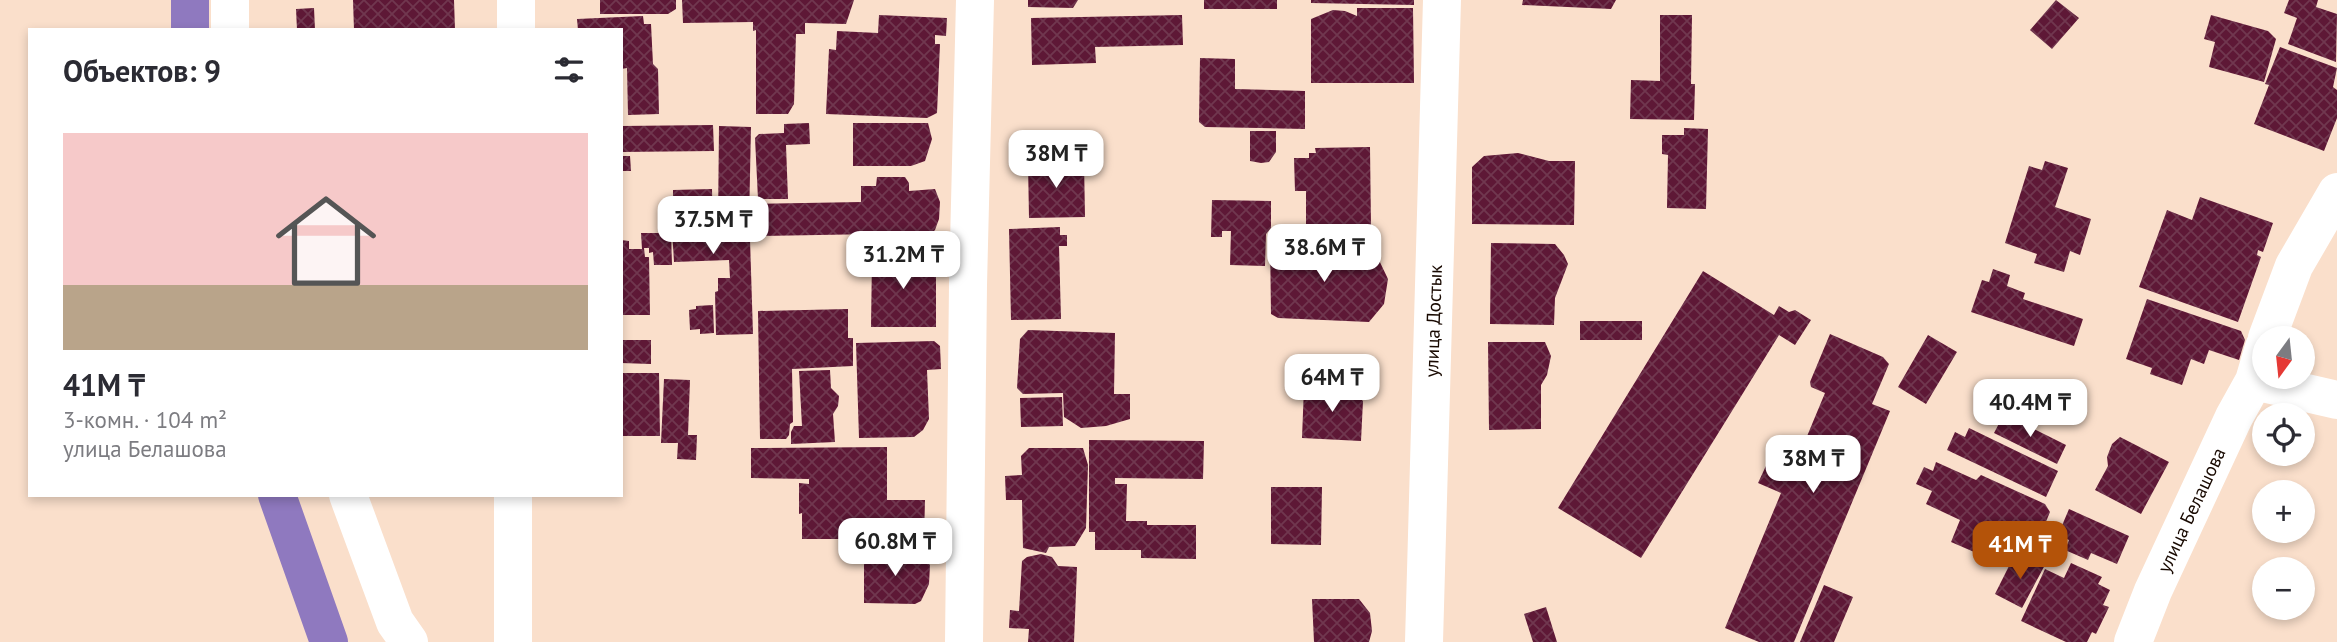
<!DOCTYPE html>
<html lang="ru">
<head>
<meta charset="utf-8">
<style>
	body { margin:0; font-family:"PT Sans",sans-serif; background:#f7f7f7; color:#2b2b33; height:100vh; display:flex; flex-direction:column; font-size:26px; white-space:nowrap }
	* { box-sizing:border-box; margin:0 }
	p { font-size:23px; color:#7c7c81 }
	.icon { flex:none; width:38px; height:38px; fill:none; stroke:currentColor; stroke-width:2; stroke-linecap:round; stroke-linejoin:round }
	.map { position:relative; flex:1; overflow:hidden }
	.details { position:absolute; left:28px; top:28px; width:595px; height:469px; display:flex; flex-direction:column; background:#fff; border-radius:0px; box-shadow:0 4px 10px #0003 }
	.details>* { flex:none }
	.needle { width:46px; rotate:195deg }
	.buttons { position:absolute; left:2252px; top:326px; display:grid; gap:14px }
	.buttons a { display:grid; place-items:center; width:63px; height:63px; border-radius:50%; background:#fff; box-shadow:0 4px 10px #0003; font-size:35px }
	.price { position:absolute; translate:-50% -60px; padding:0 16px; border-radius:14px; background:#fff; color:#222; font-size:23px; line-height:46px; filter:drop-shadow(0 2px 4px #0008) }
	.price::after { content:''; position:absolute; left:50%; top:42px; width:21px; height:16px; margin-left:-10px; background:inherit; clip-path:polygon(0 0,100% 0,50% 100%) }
	.price.active { background:#b45309; color:#fff }
	ul { padding:0; list-style:none }
	li { display:grid; align-content:center; gap:14px; height:371px; padding:0 35px }
	li span { display:grid; place-items:center; height:217px; border-radius:0px; color:#555 }
	li>.icon { margin-inline-start:auto }
	span .icon { width:126px; height:126px; fill:#fffc; stroke-width:1 }
	li b { font-size:30px }
	h2 { display:flex; justify-content:space-between; align-items:center; height:84px; padding:0 35px; font-size:30px }
	.map>svg:first-child { display:block }
	.lines { fill:none; stroke-linecap:round; stroke-linejoin:round }
	.canal { stroke:#8f79bf; stroke-width:38 }
	.building { fill:url(#building-cross-hatch) }
	.minor { stroke:#fff; stroke-width:38 }
	.labels { text-anchor:middle; stroke-width:7; stroke-linejoin:round; paint-order:stroke }
	.street-label { font-size:19px; fill:#180901; stroke:#fff }
</style>
</head>
<body>
<div class="map">
<svg width="2337" height="642" viewBox="0 0 2337 642">
	<defs>
		<pattern id="building-cross-hatch" width="8" height="8" patternUnits="userSpaceOnUse" patternTransform="scale(1.75)"><rect width="8" height="8" fill="#5e1836"/><path d="M0 0l8 8M0 8l8-8" fill="none" stroke="#70374f"/></pattern>
	</defs>
	<rect width="100%" height="100%" fill="#fadfcb"/>
	<g class="lines">
		<path class="canal" d="M190,0V30
			M277,495L329,642"/>
	</g>
	<path class="building" d="M353,0H454L455,30H354Z
		M600,0H676V9L668,14H600Z
		M682,0H854L846,24L805,23V34H796L794,104L788,114H756V30L753,31V22L683,23Z
		M1028,0H1078L1073,8L1028,7Z
		M1204,0H1277V9H1204Z
		M1311,0H1414V5L1311,3Z
		M1523,0H1616L1611,9L1522,5Z
		M2056,0L2079,18L2052,49L2030,30Z
		M2289,0H2318L2316,7L2337,14L2336,62L2288,44L2297,18L2284,13Z
		M314,8L315,30H297L296,9Z
		M1357,8H1413L1414,83H1311V19L1333,10L1345,11L1357,16Z
		M879,15L947,18L946,36L935,35V44H940L937,113L927,118L826,114L829,49L836,50L837,31L878,33Z
		M1182,15L1183,45L1095,47L1096,63L1032,65L1031,18Z
		M1660,15H1692L1691,84H1695L1694,120L1630,119L1631,80L1660,81Z
		M2211,15L2268,31L2276,39L2264,82L2209,67L2215,42L2204,39Z
		M643,16L644,24H651L653,64L658,69L659,114L628,115L627,68L621,69V30H578L577,19Z
		M2280,47L2337,68L2333,87L2337,90V118L2324,151L2254,124L2269,85L2265,84Z
		M1200,58L1235,59V89L1305,91V129L1205,127L1199,122Z
		M809,123L810,144L786,145L788,199H758L755,138L759,134L784,133V124Z
		M853,123H928L932,139L925,161L911,166H853Z
		M713,125L714,151L621,152V126Z
		M719,126L751,127L749,223L718,222Z
		M1684,128L1708,129L1706,209L1667,208L1668,155L1662,154V135H1684Z
		M1250,131H1276V152L1269,162L1261,163L1250,161Z
		M1370,147L1371,227H1306V191H1295L1294,158H1309V153H1316L1315,148Z
		M1518,153L1549,161H1575L1574,225L1472,224V167L1484,156Z
		M621,156H630L631,171H621Z
		M2045,161L2068,168L2055,207L2091,219L2080,255L2070,251L2064,272L2034,263L2037,254L2005,243L2029,166L2042,170Z
		M1084,162L1085,217L1029,218L1028,163Z
		M877,177H905L909,183V191L935,189L940,202L939,219L935,230L932,233L756,236L755,204L861,202V186H876Z
		M712,189L713,230L737,229L738,239H750L753,334L716,335L715,292L718,291V278H730L729,260L674,262L672,229H661V205H673V190Z
		M2200,197L2273,223L2263,252L2258,250L2257,255L2261,257L2238,322L2139,287L2167,210L2192,220Z
		M1212,200L1271,201V228L1266,234L1265,266L1230,265L1231,231H1222V237H1211Z
		M1060,227V235H1067V246H1059L1061,319L1011,320L1009,229Z
		M641,233H671L672,265H654L653,252L649,253V248H644L645,257H649L650,315H621V240L629,241V249H642Z
		M1314,237V257L1377,256L1388,279L1384,304L1369,322L1278,318L1271,314L1270,238Z
		M1491,243L1555,244L1564,255L1568,264L1555,298L1554,325L1490,324Z
		M876,253L928,254L936,264V327H871L872,258Z
		M1993,269L2010,275L2007,286L2025,293L2023,299L2083,319L2074,346L1971,312L1982,280L1989,282Z
		M1703,271L1774,315L1779,306L1789,312L1795,310L1811,320L1795,345L1779,335L1641,558L1558,508Z
		M2147,299L2241,331L2245,340L2239,360L2209,350L2204,364L2191,359L2182,385L2150,374L2152,368L2126,359Z
		M713,305L714,333L700,334V329L690,330L689,310L696,309V306Z
		M848,309V338H853V366L792,369L793,422L790,424L789,435L786,439H760L758,311Z
		M1580,321H1642V340H1580Z
		M1028,330L1115,333L1114,394H1130V419L1106,426L1081,428L1064,417L1063,393L1023,394L1017,388L1020,339Z
		M1830,334L1883,357L1889,364L1872,404L1890,411L1794,642H1759L1725,628L1781,493L1758,483L1771,455L1795,465L1825,393L1811,387L1810,382Z
		M1928,335L1957,352L1926,404L1898,387Z
		M621,340H651V364L621,363Z
		M934,341L940,346L941,369L927,370L929,419L923,430L914,437L859,438L856,343Z
		M1488,342H1545L1551,356L1547,375L1541,385V429L1489,430Z
		M830,370L831,388L839,396L838,406L833,414L835,442L791,444V432L794,426H802L799,371Z
		M621,373H659L660,436H621Z
		M664,379L690,380L688,435H697L696,460L677,459L678,443H661Z
		M1304,387L1343,388L1357,395L1363,401L1361,441L1302,438Z
		M1062,397L1063,426L1021,427L1020,398Z
		M2004,414L2066,445L2057,464L1994,433Z
		M1969,428L2058,471L2046,497L1947,450L1955,432L1965,437Z
		M2120,437L2169,462L2141,514L2095,490L2108,466L2107,457L2112,444Z
		M1089,440L1204,441L1203,479L1115,478V484H1127L1126,521H1147V525H1196V559L1141,558V550H1095V532H1089Z
		M887,447V500H925L924,539H802V513L799,514V483L809,484V479L751,478V448Z
		M1029,448H1083L1088,465L1086,528L1075,546L1049,547L1046,553L1023,548L1022,500H1006L1005,476L1022,475L1021,456Z
		M1936,462L1976,480L1981,475L2045,504L2050,512L2043,529L2035,524L2019,559L2006,553L2002,564L1951,542L1960,520L1926,504L1932,491L1916,484L1924,467L1933,471Z
		M1271,487H1322L1321,545L1271,544Z
		M2069,509L2129,536L2117,564L2091,553L2088,560L2065,550L2069,540L2058,535Z
		M864,552L919,553L930,565L929,584L921,601L915,604L864,603Z
		M1041,554L1052,557L1058,566L1077,567L1074,642H1028L1029,629L1009,628L1010,610L1019,611L1022,561L1027,557Z
		M2028,554L2046,563L2022,608L1995,594L2011,562L2021,567Z
		M2071,563L2102,577L2098,584L2110,590L2103,605L2109,607L2096,634L2092,632L2087,642H2066L2021,621L2045,569L2064,578Z
		M1824,585L1853,597L1834,642H1800Z
		M1312,599H1359L1370,613L1372,631L1369,642H1314Z
		M1546,607L1557,642H1533L1524,614Z"/>
	<g class="lines">
		<path class="minor" d="M230,0V30
			M516,30V0
			M2267,338L2294,266L2337,192
			M2254,381L2337,400
			M348,495L395,622L409,642
			M513,642V495
			M964,642L968,285L975,0
			M1424,642L1442,0
			M2133,642L2153,591L2234,417L2254,381L2264,347"/>
	</g>
	<g class="labels">
		<g class="street-label">
			<text transform="translate(1433 321) rotate(-88)" y="7">улица Достык</text>
			<text transform="translate(2191 510) rotate(-65)" y="7">улица Белашова</text>
		</g>
	</g>
</svg>
<div class="buttons">
<a><svg class="needle" viewBox="-14 -14 28 28"><path d="M0-13l5 13h-10z" fill="#e53935"/><path d="M0 13l5-13h-10z" fill="#7c7c81"/></svg></a>
<a><svg class="icon" aria-label="locate" viewBox="0 0 24 24"><circle cx="12" cy="12" r="6"/><path d="M12 2v4M12 18v4M2 12h4M18 12h4"/></svg></a>
<a>+</a>
<a>−</a>
</div>
<b class="price" style="left:1056px;top:190px">38M ₸</b>
<b class="price" style="left:713px;top:256px">37.5M ₸</b>
<b class="price" style="left:1324px;top:284px">38.6M ₸</b>
<b class="price" style="left:903px;top:291px">31.2M ₸</b>
<b class="price" style="left:1332px;top:414px">64M ₸</b>
<b class="price" style="left:2030px;top:439px">40.4M ₸</b>
<b class="price" style="left:1813px;top:495px">38M ₸</b>
<b class="price" style="left:895px;top:578px">60.8M ₸</b>
<b class="price active" style="left:2020px;top:581px">41M ₸</b>
<section class="details">
<h2>Объектов: 9<svg class="icon" aria-label="filters" viewBox="0 0 24 24"><path d="M4 7h16M4 17h16"/><circle cx="9" cy="7" r="2"/><circle cx="15" cy="17" r="2"/></svg></h2>
<ul>
<li><span style="background:linear-gradient(#f6c9c9 70%,#b9a48a 0)"><svg class="icon" aria-label="home" viewBox="0 0 24 24"><path d="M3 11l9-7 9 7M6 9v11h12V9"/></svg></span><div><b>41M ₸</b><p>3-комн. · 104 m²</p><p>улица Белашова</p></div></li>
</ul>
</section>
</div>
</body>
</html>
